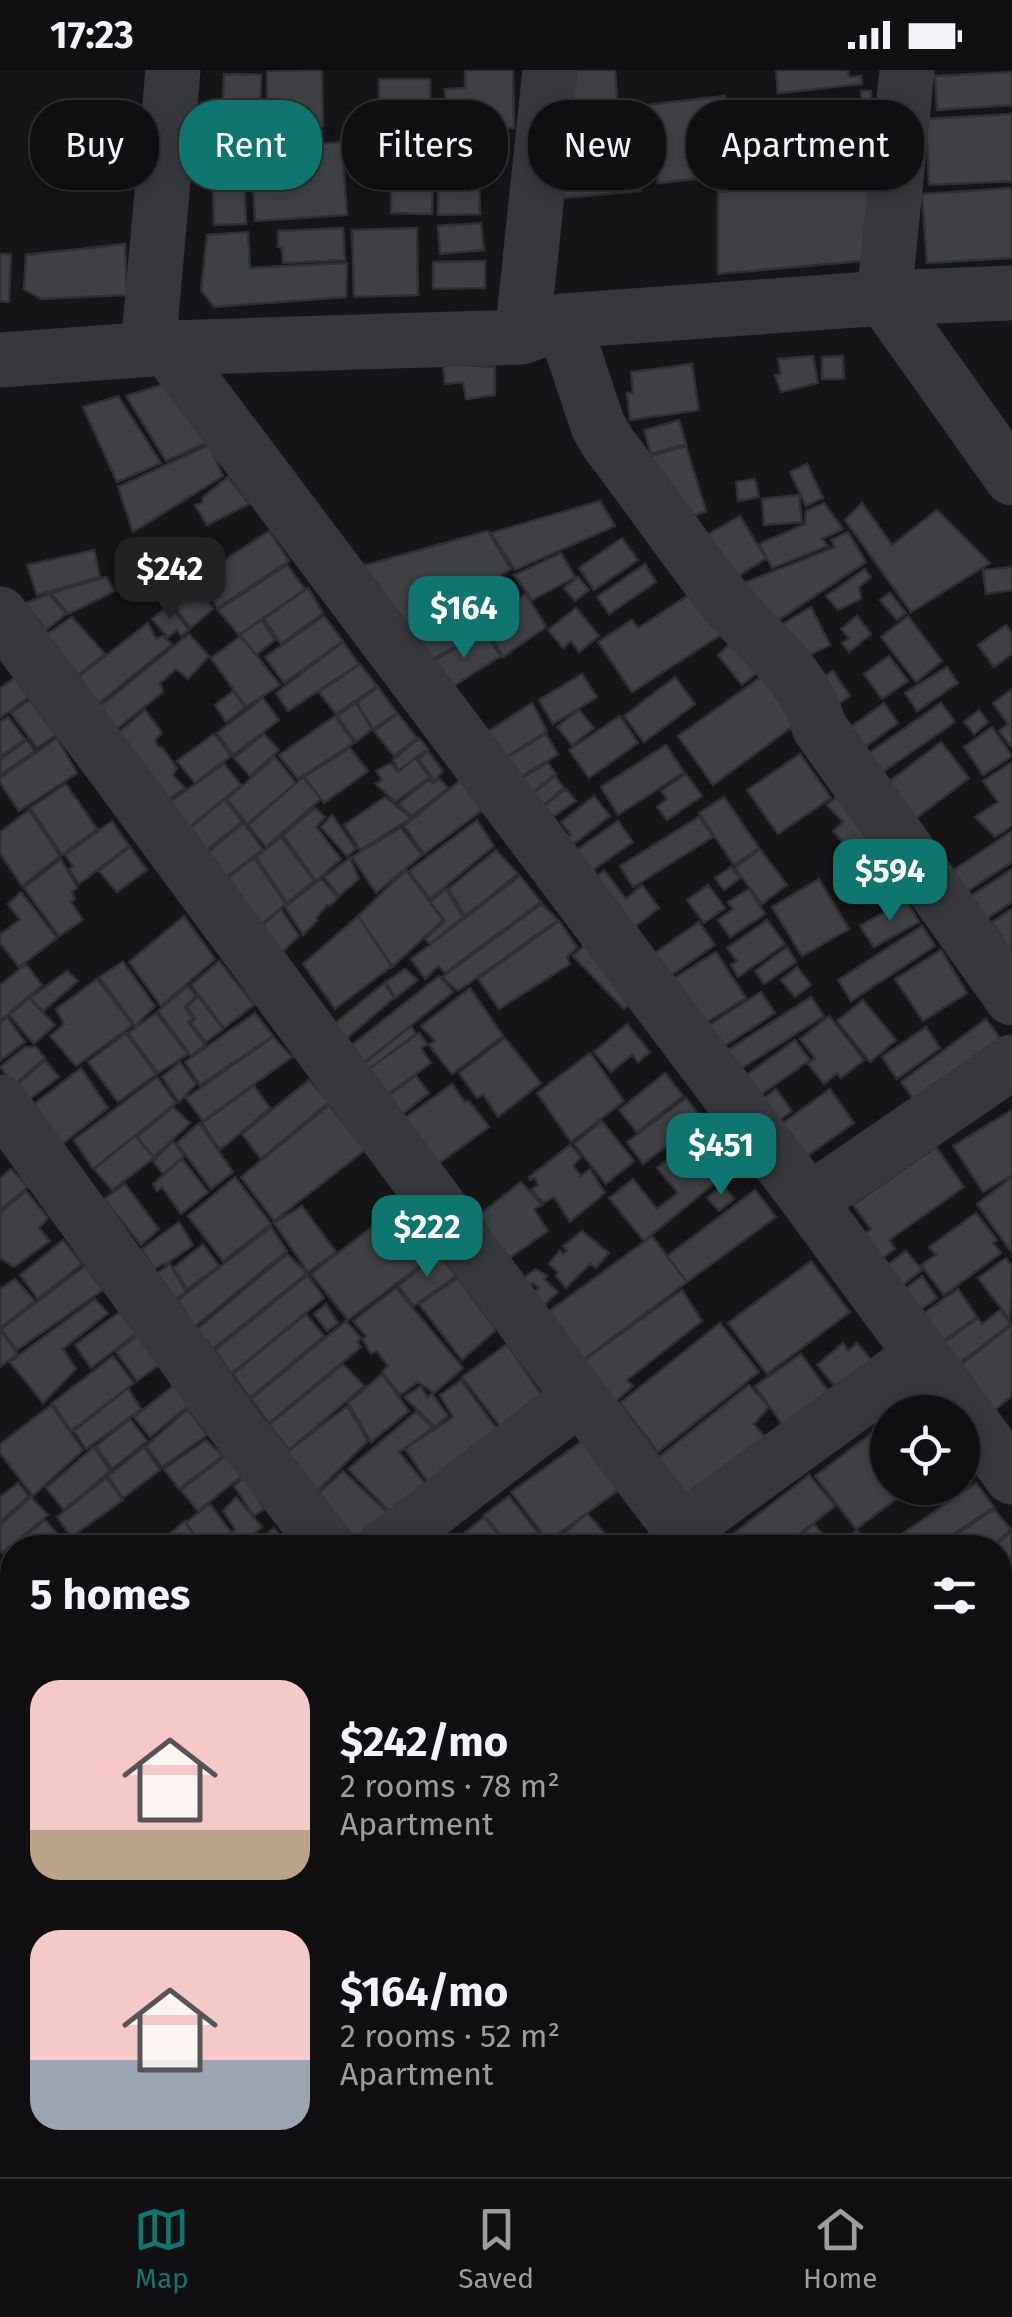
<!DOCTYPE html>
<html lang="en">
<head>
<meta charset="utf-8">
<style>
	body { margin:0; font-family:"Fira Sans",sans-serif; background:#19191b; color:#f1f3f6; height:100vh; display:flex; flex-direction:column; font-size:38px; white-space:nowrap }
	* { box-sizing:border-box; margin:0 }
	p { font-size:32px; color:#9c9d9f }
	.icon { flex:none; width:55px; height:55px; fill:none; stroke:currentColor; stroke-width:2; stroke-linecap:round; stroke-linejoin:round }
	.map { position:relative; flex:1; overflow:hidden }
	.drawer { position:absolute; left:0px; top:1465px; width:1012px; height:642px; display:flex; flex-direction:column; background:#101012; border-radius:40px 40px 0 0; box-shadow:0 5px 15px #0003,0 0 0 2px #303032 }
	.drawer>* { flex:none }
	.top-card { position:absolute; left:30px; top:30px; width:952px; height:90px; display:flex; gap:20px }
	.tools { position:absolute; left:870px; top:1325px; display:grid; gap:20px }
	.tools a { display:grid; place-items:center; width:110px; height:110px; border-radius:50%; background:#101012; box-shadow:0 5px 15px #0003,0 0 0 2px #303032; font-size:50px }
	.price { position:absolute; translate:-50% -85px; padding:0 22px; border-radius:20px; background:#0f766e; color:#fff; font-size:32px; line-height:65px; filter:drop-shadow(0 2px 5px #0008) }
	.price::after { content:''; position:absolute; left:50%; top:60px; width:30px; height:22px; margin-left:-15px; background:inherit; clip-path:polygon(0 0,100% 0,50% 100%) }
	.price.active { background:#222; color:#fff }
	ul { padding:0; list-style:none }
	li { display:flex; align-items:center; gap:30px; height:250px; padding:0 30px }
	li span { display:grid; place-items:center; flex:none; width:280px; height:200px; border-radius:30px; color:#555 }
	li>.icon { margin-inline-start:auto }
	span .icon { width:120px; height:120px; fill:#fffc; stroke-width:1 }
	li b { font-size:42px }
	h2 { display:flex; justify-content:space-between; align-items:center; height:120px; padding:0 30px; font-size:42px }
	.chip { padding:0 35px; border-radius:40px; background:#101012; box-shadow:0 5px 15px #0003,0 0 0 2px #303032; font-size:35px; line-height:90px }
	.chip.active { background:#0f766e; color:#fff }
	.status { display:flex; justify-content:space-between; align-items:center; height:70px; padding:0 50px; background:#101012; direction:ltr }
	.status svg { height:28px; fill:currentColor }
	.dock { display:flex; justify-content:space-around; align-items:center; height:140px; border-top:2px solid #303032; background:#101012; font-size:28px; color:#9c9d9f }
	.dock a { display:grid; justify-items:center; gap:5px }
	.dock .active { color:#0f766e }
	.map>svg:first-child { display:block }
	.building { fill:#404145; stroke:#303034; stroke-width:2.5 }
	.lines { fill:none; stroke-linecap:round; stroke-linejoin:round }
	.street { stroke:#37383d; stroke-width:55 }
</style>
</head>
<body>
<div class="status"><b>17:23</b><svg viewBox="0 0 49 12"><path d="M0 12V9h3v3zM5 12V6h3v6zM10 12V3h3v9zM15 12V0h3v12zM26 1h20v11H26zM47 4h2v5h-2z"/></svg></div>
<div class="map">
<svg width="1012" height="2107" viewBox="0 0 1012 2107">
	<rect width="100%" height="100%" fill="#161618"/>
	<path class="building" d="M322,0L323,56H267V1Z
		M465,0H513L514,58H446L445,19L465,18Z
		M563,0H615L618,39L567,44Z
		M776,0H848L849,7L861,6L862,14L778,23Z
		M1012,2V35L937,40L935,6Z
		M224,4L261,5L260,54L222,53Z
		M379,9H430V62H379Z
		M861,21H871L872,71L802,73L801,40L862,39Z
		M725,26L733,105L658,113L656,91L643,92L637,36Z
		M624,41L628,91L638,90L641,121L564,128L562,101H570L566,46Z
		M795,42L799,76L733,83L729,48Z
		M1012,44V111L929,115L926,49Z
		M342,72L347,145L255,151L253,116H267L264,78Z
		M870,72L873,106L748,117L745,83Z
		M391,106H433L432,144L391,143Z
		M479,106L480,144L438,145V107Z
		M871,108L873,190L718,204V122Z
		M1012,118V188L927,193L922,124Z
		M213,121H245L246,154L214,155Z
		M481,153L484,180L440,184L438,156Z
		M343,158L345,190L283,193L282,178L278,177V161Z
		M417,158L418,225L354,227L352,160Z
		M248,162L250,198L347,193L346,227L214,237L201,220L207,165Z
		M125,174L127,225L41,229L24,219L26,185Z
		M0,184H11L9,232L0,231Z
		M485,191V218L433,219V192Z
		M813,286L818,313L781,322L775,305L781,304L778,289Z
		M843,286L844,309H822V287Z
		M443,294L495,297V325L466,329L463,312L445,314Z
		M692,294L699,340L630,350L627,323H633L631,302Z
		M168,313L211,371L166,391L126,326Z
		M118,326L161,393L117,412L83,337Z
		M679,350L686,374L651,384L644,360Z
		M209,375L223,406L133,462L118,417Z
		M686,376L706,441L682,451L651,386Z
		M807,394L823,428L806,436L790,402Z
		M228,407L249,434L207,455L195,435L202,433L203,427Z
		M755,409L759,427L738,431L736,412Z
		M799,425L802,452L764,455L762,429Z
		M600,431L615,456L515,500L491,463Z
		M824,433L843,459L822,469L828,476L772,498L759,474L805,454L806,441Z
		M862,433L892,475L937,440L990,493L911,542L845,450Z
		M740,446L766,489L719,517L693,473Z
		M269,461L289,491L217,538L198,507Z
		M488,461L511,499L409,563L362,496Z
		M848,462L866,492L765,559L736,516L835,477L831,470Z
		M622,468L638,490L594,520L579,498Z
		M94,480L100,507L37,525L27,495Z
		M561,483L575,507L532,530L514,505Z
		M645,494L656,512L609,544L597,527Z
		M287,495L305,519L239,565L218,540Z
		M1012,497V520L986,524L983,500Z
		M865,499L871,507L859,517L861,529L838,540L826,526Z
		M177,506L191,524L200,519L213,539L191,558L159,518Z
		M106,507L115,521L68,544L51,523Z
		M578,507L589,520L575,531L564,518Z
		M707,513L735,556L632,622L598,572L632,550L638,558Z
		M490,516L508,545L481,561L465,531Z
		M308,518L323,543L281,574L264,549Z
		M890,523L906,543L897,550L880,530Z
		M49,524L66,544L46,560L25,533Z
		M526,524L546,557L503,587L487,560L514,545L507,536Z
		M169,535L189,560L181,566L177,560L168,567L152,549Z
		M463,535L479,563L426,593L410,567Z
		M811,537L830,575L794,593L769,562Z
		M576,538L599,566L579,582L571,571L563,578L548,560Z
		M324,546L343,571L284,613L265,587Z
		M857,546L871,564L849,582L842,573L849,568L841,559Z
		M908,546L942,591L916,612L881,567Z
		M72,547L105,584L78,605L46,565Z
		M262,550L275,570L256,585L239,565Z
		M148,553L156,569L163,566L172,574L98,634L78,607Z
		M1006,555L1012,563V584L994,597L978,575Z
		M484,562L501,586L447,620L427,595Z
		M189,564L209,586L188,609L176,599L160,613L163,622L115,660L98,638Z
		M241,566L280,615L246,637L211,588Z
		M733,571L759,601L742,615L718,585Z
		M343,572L359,594L288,641L276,623Z
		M889,586L908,611L882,629L864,604Z
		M360,594L377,616L336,644L319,622Z
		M779,594L812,642L713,715L678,666Z
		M947,597L958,613L917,641L905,623Z
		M833,601L850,626L826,642L809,617Z
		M582,604L597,627L553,654L539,630Z
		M675,607L695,634L644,672L624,646Z
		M15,608L29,627L0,648V618Z
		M378,617L397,643L373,659L357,633Z
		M1012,619V678L999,661L1008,654L993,633Z
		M233,621L245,638L226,652L215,635Z
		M263,628L279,650L233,685L217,663Z
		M30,630L56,665L37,678L11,643Z
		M356,633L372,659L356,672L337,646Z
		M532,633L547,661L500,691L481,666Z
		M884,633L898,653L857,683L834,669Z
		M941,633L955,652L874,708L860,689Z
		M145,640L162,663L155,670L158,677H162L177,698L173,705L185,718L164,732L118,663Z
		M579,640L594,658L572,675L557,657Z
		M979,640L988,652L974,664L964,652Z
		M398,644L417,668L394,686L374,661Z
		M335,646L354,673L298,709L279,685Z
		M620,646L638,673L589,708L569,680Z
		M8,647L25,669L0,687V652Z
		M992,657L1012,686L983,705L964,677Z
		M214,664L231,686L195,713L177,691Z
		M264,664L279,680L250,706L234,688Z
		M546,664L558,684L514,711L501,691Z
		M57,668L77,703L19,741L0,713V708Z
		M419,668L428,679L399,700L393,690Z
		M27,670L35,681L0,705V690Z
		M941,672L969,708L902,759L874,723Z
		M666,675L684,702L618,745L601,717Z
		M350,678L368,701L324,733L304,707Z
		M428,681L443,701L434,711L419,689Z
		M800,684L831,728L778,764L747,720Z
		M275,687L296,713L247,754L227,729Z
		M415,688L430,707L395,732L376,714L382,710L376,701L391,693L398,702Z
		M1012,692V756L995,767L975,747L998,732L983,711Z
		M548,693L556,704L527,727L515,712Z
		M224,694L241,715L186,760L167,734Z
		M474,699L497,729L424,784L404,756Z
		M686,704L702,726L667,750L657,737L667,729L661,721Z
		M555,706L564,718L537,741L528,727Z
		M303,707L321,729L266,777L248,755Z
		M430,709L433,713L440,709L448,718L412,746L398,734Z
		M66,714L97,759L62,785L30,738Z
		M566,719L576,731L545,752L538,741Z
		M594,726L610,746L570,777L565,770L571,765L561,752Z
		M385,727L411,748L360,780L344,755Z
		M724,727L759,778L734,795L699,743Z
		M837,727L876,772L857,788L833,761L843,752L827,735Z
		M225,729L242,752L204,782L188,760Z
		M315,738L325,747L316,757L341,789L316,811L283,765Z
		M29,740L60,786L22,816L0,783V762Z
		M332,745L356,779L347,786L321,757Z
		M699,747L713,767L633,817L620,796Z
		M477,750L494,776L430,829L409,801Z
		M112,751L129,776L79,814L69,799L73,796L65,785Z
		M618,751L633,772L590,802L575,781Z
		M243,753L263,779L224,809L206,784Z
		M401,758L422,785L376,823L352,787Z
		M1012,761V792L963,824L949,803Z
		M281,767L314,811L287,833L256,787Z
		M130,777L147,800L117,822L99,801Z
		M760,779L787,815L762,834L735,798Z
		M496,780L518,804L465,846L448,819Z
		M869,783L887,805L855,829L838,806Z
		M254,788L286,834L252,862L217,816Z
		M350,788L359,809L339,826L324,807Z
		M61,789L77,818L72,822L75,829L71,832L83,850L59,866L24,818Z
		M731,797L740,808L724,820L715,808Z
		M1012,799V832L983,851L968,828Z
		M406,800L443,850L392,897L358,846Z
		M604,800L626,829L642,815L659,838L632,859L594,809Z
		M520,806L541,832L445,903L438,896L425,909L411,889Z
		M321,809L338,828L330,836L327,835L316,848L317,851L303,865L285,837Z
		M819,809L849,859L802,886L772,837Z
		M708,815L725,838L704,853L687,830Z
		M446,819L463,847L430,874L425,869L445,851L430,832Z
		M749,819L765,844L730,867L718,850L733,839L728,832Z
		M21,822L57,868L19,897L0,873V864L20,850L8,834Z
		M906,830L919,852L874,877L860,856Z
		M542,834L558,850L458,921L442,907Z
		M281,839L299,866L279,885L258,859Z
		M1012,839V884L992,852Z
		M184,846L215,889L161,936L129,892Z
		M358,846L392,896L335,939L303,894Z
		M767,850L785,874L738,907L731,895L737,891L727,878Z
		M559,851L577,877L567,887L570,894L499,939L478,909Z
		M699,852L715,875L664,910L649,887Z
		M922,856L935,876L851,931L838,910Z
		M587,873L637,926L624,939L573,886Z
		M787,877L796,892L764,914L755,901Z
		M941,880L967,923L923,951L895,909Z
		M716,882L746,928L694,960L665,914Z
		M219,891L254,935L224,958L191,915Z
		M123,892L155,936L135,956L99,907Z
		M26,894L42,915L0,951V915Z
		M797,897L811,915L795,927L781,910Z
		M405,899L418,910L395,928L386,912Z
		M67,901L78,911L43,941L30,928Z
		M439,906L453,922L362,994L348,978Z
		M97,909L133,955L76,996L50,966L64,954L56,939Z
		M384,913L394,928L346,969L332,956Z
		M188,916L196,926L185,937L193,949L188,952L205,975L191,986L158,941Z
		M470,918L503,966L452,1004L429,975L435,971L421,956Z
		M761,922L775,943L712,984L698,962Z
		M198,926L223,959L206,972L191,953L195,949L187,937Z
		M811,927L824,946L729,1006L717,987Z
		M29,928L55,955L34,974L9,945Z
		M863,930L896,970L870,992L837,951Z
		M156,943L188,984L158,1003L128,963Z
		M255,943L273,966L200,1015L185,992Z
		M829,946L864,990L841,1008L837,1003L824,1014L808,994L815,988L800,969Z
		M7,947L25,972L0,991V953Z
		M986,949L1002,971L917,1033L901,1012Z
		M627,954L650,982L638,992L632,985L611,1002L594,982Z
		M411,956L416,964L366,1001L362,995Z
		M926,957L940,978L897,1009L882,987Z
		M126,963L156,1004L118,1032L88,992Z
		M419,963L427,974L421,978L431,993L384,1027L366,1001Z
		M273,967L292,987L203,1051L186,1028Z
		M505,968L541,1013L498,1047L483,1024L477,1028L459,1003Z
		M795,970L810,990L748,1034L734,1014Z
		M25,977H36L45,988L14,1015L0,997Z
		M590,983L624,1031L571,1072L537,1023Z
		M45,990L59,1007L27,1031L15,1017Z
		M180,992L196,1014L179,1032L162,1007Z
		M81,998L108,1038L62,1074L34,1034Z
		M665,1003L683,1026L637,1062L619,1040Z
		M416,1006L429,1023L399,1047L386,1027Z
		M157,1007L176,1033L93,1099L74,1070Z
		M309,1010L329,1032L261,1089L242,1064Z
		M452,1014L464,1031H469L489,1057L434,1097L402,1050Z
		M254,1016L270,1038L220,1080L202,1053Z
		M776,1019L792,1041L768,1059L752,1037Z
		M830,1019L854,1053L797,1093L773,1060Z
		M686,1028L703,1049L643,1094L627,1072Z
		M329,1035L365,1080L274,1151L241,1107Z
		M173,1037L190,1053L154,1087L137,1067Z
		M1012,1040V1105L983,1122L953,1076Z
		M602,1051L634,1091L606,1114L574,1074Z
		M199,1053L233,1102L211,1119L177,1073Z
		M135,1066L154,1088L112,1120L94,1099Z
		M173,1071L184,1086L163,1104L153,1091Z
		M570,1075L581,1087L573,1096L581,1106L590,1099L605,1123L570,1152L554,1127L544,1133L531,1120L538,1115L535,1108L530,1110L529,1107Z
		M686,1075L716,1112L644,1171L609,1128L633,1109L657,1139L678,1123L657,1098Z
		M936,1077L964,1117L889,1170L895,1179L866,1199L849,1175L871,1159L853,1135Z
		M182,1089L208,1122L181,1144L162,1117L157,1121L153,1114Z
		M11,1099L28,1117L0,1140V1108Z
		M235,1107L271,1154L223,1191L188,1146Z
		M1011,1108L1012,1110V1183L977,1134Z
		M521,1112L542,1135L534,1139L548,1161L501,1194L470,1152Z
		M125,1114L159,1159L141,1175L104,1129Z
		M723,1115L734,1129L719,1141L707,1128Z
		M755,1120L776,1147L687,1212L667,1186Z
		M26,1121L48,1148L39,1158L50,1171L14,1197L0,1188V1143Z
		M401,1134L437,1183L348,1250L311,1204Z
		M302,1136L336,1182L308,1202L274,1153Z
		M976,1143L997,1170L993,1173L1001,1183L944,1225L921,1195L936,1185L929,1177Z
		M179,1152L193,1175L165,1195L164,1193L154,1199L142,1179Z
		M271,1157L287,1181L194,1257L178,1230Z
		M582,1161L609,1183L596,1198L590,1194L566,1218L556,1206L558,1202L549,1194L560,1180L563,1184L567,1181L563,1176Z
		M652,1166L687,1212L583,1290L548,1242Z
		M63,1170L82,1194L38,1229L20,1205Z
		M203,1174L219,1196L187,1219L173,1198Z
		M906,1181L922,1200L894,1222L878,1202Z
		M287,1184L307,1203L213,1279L197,1259Z
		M439,1184L456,1206L414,1236L398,1216Z
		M1006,1188L1012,1196L1010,1250L978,1208Z
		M811,1191L850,1242L767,1304L728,1253Z
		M170,1194L186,1222L176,1229L157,1203Z
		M85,1196L103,1220L17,1280L1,1259Z
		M536,1199L547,1206L544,1209L558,1222L537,1242L527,1229L539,1218L533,1213L531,1215L518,1212Z
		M308,1205L324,1228L231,1304L215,1280Z
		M922,1206L937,1228L912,1246L897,1225Z
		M458,1208L496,1260L462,1290L419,1234Z
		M15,1209L35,1231L0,1258V1219Z
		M396,1218L463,1298L434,1323L418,1312L400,1325L382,1302L388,1296L377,1281L371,1284L363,1270L366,1266L353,1251Z
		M958,1219L977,1247L933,1278L914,1250Z
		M682,1220L702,1251L627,1310L633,1316L614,1333L576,1296Z
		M95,1229L108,1243L63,1279L76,1299L43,1333L10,1292Z
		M326,1234L338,1253L327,1261L314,1244Z
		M1000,1240L1011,1254L951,1299L935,1279L978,1248L982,1254Z
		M121,1241L138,1262L91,1298L75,1275Z
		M306,1244L324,1266L250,1328L233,1304Z
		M346,1251L361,1268L357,1272L361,1277L269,1353L251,1329Z
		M720,1253L759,1302L658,1382L620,1333Z
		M1012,1255V1326L987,1346L952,1302Z
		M0,1259L17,1284L0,1297Z
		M138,1265L159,1295L137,1311L116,1282Z
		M843,1273L848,1281L857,1273L873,1292L839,1321L817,1295Z
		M507,1274L544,1329L504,1361L462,1307Z
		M801,1284L833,1328L787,1361L755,1316Z
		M113,1286L134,1313L71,1361L52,1333Z
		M343,1294L364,1316L289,1380L269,1355Z
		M382,1304L409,1341L371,1372L348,1333Z
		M461,1310L499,1362L435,1422L405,1379L453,1347L440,1325Z
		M174,1315L188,1336L150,1367L134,1347Z
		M749,1315L769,1337L754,1354L777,1383L676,1436L649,1395Z
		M421,1316L427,1327L432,1324L448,1346L435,1357L404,1327Z
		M128,1318L141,1339L86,1379L74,1361Z
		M51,1335L83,1380L33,1426L0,1383V1374Z
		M347,1336L368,1371L308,1430L278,1389Z
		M188,1339L207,1365L162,1397L146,1376Z
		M416,1342L433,1358L399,1382L433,1423L397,1449L348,1399Z
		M130,1349L147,1371L112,1399L96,1376Z
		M888,1351V1418H911L856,1459L815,1406Z
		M585,1369L623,1417L548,1471L511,1422Z
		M206,1370L223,1386L179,1419L164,1399Z
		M94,1377L110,1401L64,1440L46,1418Z
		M144,1377L160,1400L123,1428L108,1406Z
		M224,1387L244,1404L198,1441L181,1420Z
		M343,1401L395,1450L359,1478H353L309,1432Z
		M809,1405L835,1436L782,1478H715Z
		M244,1407L264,1439L254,1446L234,1416Z
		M106,1408L123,1430L71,1467L57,1447Z
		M18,1413L29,1426L0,1452V1427Z
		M976,1413L994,1437L933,1478H907L899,1466Z
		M509,1426L546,1473L540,1478H511L484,1445Z
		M31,1427L48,1445L2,1483L0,1480V1455Z
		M236,1427L262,1457L242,1475L232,1463L235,1459L223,1441Z
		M210,1434L242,1477V1478H202L186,1452Z
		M994,1439L1011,1460L990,1478H937Z
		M587,1443L606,1465L591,1478H548Z
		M484,1447L509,1478H446Z
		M45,1450L65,1472L59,1478H12V1496L4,1484Z
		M185,1451L201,1478H157L156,1475Z
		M814,1454L830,1473L824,1478H784Z
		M274,1458L290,1478H256L254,1474Z
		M857,1460L870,1478H834Z
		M1011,1462L1012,1485L1000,1495V1478H993Z
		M1012,1488V1521L1000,1528V1497Z
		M1012,1522V1564L1000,1572V1530Z
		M1012,1568V1639L1010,1641L1000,1628V1577Z
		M12,1593V1661L0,1671V1603Z
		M12,1669V1745L2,1754L0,1751V1679Z
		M1012,1709V1749L1000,1758V1718Z
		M1012,1752V1787L1000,1795V1761Z
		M1012,1791V1852L1000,1832V1799Z
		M12,1826V1865L8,1868L0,1857V1835Z
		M7,2008L12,2015V2037L10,2039L0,2025V2013Z
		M1000,2035L1012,2053V2107H999L993,2095H1000Z
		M88,2095H136L121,2107H86L81,2101Z
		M174,2095H229L231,2097L219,2107H184Z
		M252,2095H323L308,2107H261Z
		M343,2095H356L364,2107H332L330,2105Z
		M542,2095H614L623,2104L618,2107H523Z
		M653,2095H691L699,2107H661Z
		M746,2095H794L776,2107H748L742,2098Z
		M933,2095H958L964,2107H940Z
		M959,2095H989L996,2107H966Z"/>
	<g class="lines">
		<path class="street" d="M907,0L884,228L1012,408
			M563,251L598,356L608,373C647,424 684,478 723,528C754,567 808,607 819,657L1012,928
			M522,267L550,0
			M167,278L809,1131L1012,1407
			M148,279L173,0
			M0,290L167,278L522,267L563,251L884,228L1012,223
			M0,544L580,1327L695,1478
			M0,1032L232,1352L329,1478
			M809,1131L1012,992
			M682,1459L922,1285
			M383,1478L580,1327
			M0,1524L12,1540
			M0,1953L12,1944
			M0,2069L12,2085
			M437,2095L446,2107
			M859,2095L867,2107"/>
	</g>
</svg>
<div class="tools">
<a><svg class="icon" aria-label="locate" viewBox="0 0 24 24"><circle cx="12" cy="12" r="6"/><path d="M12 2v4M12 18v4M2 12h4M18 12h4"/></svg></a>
</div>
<b class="price active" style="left:170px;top:552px">$242</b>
<b class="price" style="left:464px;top:591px">$164</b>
<b class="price" style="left:890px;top:854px">$594</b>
<b class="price" style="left:721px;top:1128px">$451</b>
<b class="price" style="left:427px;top:1210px">$222</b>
<div class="top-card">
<a class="chip">Buy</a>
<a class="chip active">Rent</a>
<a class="chip">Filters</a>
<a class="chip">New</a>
<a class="chip">Apartment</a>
</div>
<section class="drawer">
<h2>5 homes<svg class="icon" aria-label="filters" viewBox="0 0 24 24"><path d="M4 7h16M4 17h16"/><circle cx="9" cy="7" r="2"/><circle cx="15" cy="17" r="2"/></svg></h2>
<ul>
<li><span style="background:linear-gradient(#f6c9c9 75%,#b9a48a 0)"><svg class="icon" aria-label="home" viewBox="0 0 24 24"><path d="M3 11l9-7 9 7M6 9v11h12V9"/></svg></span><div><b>$242/mo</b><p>2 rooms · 78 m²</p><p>Apartment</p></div></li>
<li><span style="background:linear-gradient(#f6c9c9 65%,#9aa5b1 0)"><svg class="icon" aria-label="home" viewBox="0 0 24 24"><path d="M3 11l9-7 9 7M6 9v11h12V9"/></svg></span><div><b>$164/mo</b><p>2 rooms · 52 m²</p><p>Apartment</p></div></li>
</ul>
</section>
</div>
<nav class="dock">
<a class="active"><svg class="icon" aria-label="map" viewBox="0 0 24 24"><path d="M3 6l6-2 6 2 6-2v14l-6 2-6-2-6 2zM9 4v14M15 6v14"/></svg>Map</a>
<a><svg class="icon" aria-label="saved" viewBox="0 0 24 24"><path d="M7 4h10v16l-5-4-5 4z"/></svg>Saved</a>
<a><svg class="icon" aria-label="home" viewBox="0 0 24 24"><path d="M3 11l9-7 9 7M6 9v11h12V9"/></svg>Home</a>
</nav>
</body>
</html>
